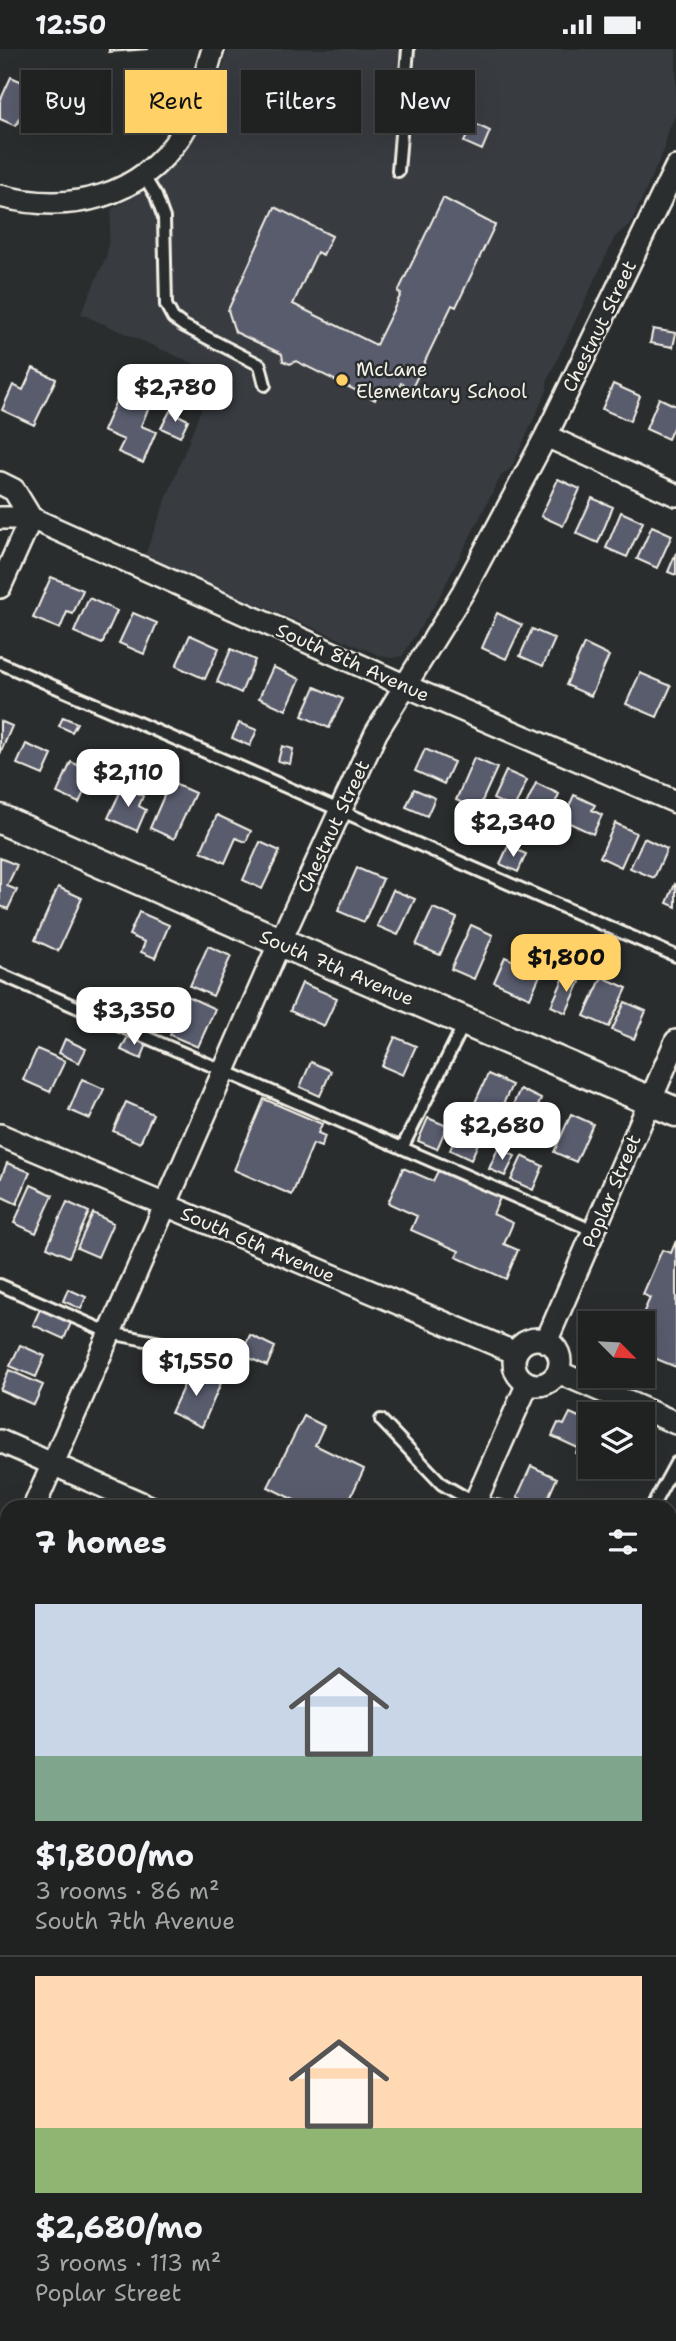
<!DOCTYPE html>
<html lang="en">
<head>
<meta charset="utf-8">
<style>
	body { margin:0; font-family:"Shantell Sans",sans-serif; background:#282a2a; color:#f1f3f6; height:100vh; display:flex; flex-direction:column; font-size:26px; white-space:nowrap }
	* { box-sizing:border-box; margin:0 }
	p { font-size:23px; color:#a2a4a5 }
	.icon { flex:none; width:38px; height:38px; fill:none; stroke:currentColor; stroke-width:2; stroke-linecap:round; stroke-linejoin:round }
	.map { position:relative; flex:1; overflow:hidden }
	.panel { position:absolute; left:0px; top:1451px; width:677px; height:842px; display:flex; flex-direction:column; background:#202222; border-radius:21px 21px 0 0; box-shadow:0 7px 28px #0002,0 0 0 2px #3d3f40 }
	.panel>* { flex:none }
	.banner { position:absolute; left:21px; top:21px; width:635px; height:63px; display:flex; gap:14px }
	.needle { width:46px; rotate:114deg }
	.fabs { position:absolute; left:578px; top:1262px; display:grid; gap:14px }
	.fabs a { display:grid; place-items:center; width:77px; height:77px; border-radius:0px; background:#202222; box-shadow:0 7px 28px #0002,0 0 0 2px #3d3f40; font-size:35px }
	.price { position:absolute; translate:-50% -60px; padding:0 16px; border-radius:14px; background:#fff; color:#222; font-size:23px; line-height:46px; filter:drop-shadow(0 2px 4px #0008) }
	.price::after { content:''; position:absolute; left:50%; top:42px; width:21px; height:16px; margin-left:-10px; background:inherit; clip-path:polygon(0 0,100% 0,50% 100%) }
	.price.on { background:#ffd166; color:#111 }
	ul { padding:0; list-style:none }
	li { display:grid; align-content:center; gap:14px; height:371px; padding:0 35px }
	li+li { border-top:2px solid #3d3f40 }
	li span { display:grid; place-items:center; height:217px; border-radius:0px; color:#555 }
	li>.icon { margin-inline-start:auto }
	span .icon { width:126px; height:126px; fill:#fffc; stroke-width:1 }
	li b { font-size:30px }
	h2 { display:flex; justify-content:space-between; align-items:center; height:84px; padding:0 35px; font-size:30px }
	.chip { padding:0 24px; border-radius:0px; background:#202222; box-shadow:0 7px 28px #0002,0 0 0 2px #3d3f40; font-size:24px; line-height:63px }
	.chip.on { background:#ffd166; color:#111 }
	.status { display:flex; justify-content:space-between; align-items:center; height:49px; padding:0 35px; background:#202222; direction:ltr }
	.status svg { height:19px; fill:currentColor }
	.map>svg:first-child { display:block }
	.built { fill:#383b41 }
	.green { fill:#5c6b53; stroke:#a8ae9e; stroke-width:2 }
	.water { fill:#4d6c6f; stroke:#90a19f; stroke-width:2 }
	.building { fill:#595b6d; stroke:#f4f1e8; stroke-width:2 }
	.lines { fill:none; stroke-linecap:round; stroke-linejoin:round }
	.lane-casing { stroke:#f4f1e8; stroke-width:16 }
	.street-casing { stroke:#f4f1e8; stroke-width:26 }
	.secondary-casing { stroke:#f4f1e8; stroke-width:33 }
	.lane { stroke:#2a2d2e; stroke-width:10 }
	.street { stroke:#2a2d2e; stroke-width:21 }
	.secondary { stroke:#2a2d2e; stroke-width:28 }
	.poi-dot { fill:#ffd166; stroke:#2a2d2e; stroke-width:2.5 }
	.labels { text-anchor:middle; stroke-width:5; stroke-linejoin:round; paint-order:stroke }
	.street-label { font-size:19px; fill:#f4f1e8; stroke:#2a2d2e }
	.poi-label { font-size:19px; fill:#f4f1e8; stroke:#2a2d2e; text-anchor:start }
</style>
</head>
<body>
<div class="status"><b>12:50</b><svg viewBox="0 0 49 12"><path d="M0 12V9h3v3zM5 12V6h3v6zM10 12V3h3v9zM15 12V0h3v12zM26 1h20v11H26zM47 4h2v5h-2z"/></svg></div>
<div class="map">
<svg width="676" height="2292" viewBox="0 0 676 2292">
	<rect width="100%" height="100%" fill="#2a2d2e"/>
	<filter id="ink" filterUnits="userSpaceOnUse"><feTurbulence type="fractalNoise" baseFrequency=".0143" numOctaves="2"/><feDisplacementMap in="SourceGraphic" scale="14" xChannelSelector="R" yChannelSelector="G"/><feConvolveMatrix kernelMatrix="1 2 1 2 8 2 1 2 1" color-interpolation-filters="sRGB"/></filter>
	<g filter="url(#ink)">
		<path class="built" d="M228,0H676V65L666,86L665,99L631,174L615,188L547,332V341L512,418L501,427L436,554L402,607L392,609L381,607L144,508L215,324L81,265L107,206L112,160L132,149L164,125L183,106L199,81L212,56Z
			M0,2238H7V2286H496L565,2292H0Z"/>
		<path class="green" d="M7,2044V2238H0V2046Z"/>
		<path class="water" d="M670,1989H676V2049H670Z
			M7,1998V2050L0,2052V1999Z"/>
		<path class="building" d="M109,0H149L109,3Z
			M11,28L34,38L16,77L0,70V52Z
			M473,74L490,82L482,101L464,93Z
			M443,149L495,176L456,258L452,256L412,339L401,334L397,343L387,346L379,342L375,351L296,312L290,315L283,312L282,305L235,283L228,261L275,158L332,187L323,206L317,203L293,255L376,296L401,245L398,243Z
			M653,280L676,284L673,298L650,294Z
			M33,319L56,330L34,376L2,361L13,336L23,341Z
			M613,335L640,347L630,372L602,360Z
			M121,340L151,353L141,377L156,383L143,414L118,403L124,391L103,382Z
			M659,349L676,357V372L668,390L646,380Z
			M170,362L188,371L180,388L161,379Z
			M558,430L580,440L563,477L541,467Z
			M592,449L613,458L598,494L576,484Z
			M621,463L643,473L627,508L606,499Z
			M652,477L672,486L657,519L637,510Z
			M676,504V526L668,523Z
			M51,528L83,541L73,565L67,563L60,580L33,569Z
			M89,549L117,562L102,595L74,583Z
			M133,564L157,574L144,605L119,594Z
			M497,564L522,576L506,610L482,599Z
			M532,580L555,590L543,617L520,607Z
			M190,586L219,599L205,630L176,617Z
			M584,595L609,607L591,647L566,636Z
			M231,600L255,611L241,644L217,633Z
			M273,618L300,630L286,661L259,649Z
			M640,624L671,637L657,668L626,655Z
			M315,638L343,650L329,679L302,667Z
			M63,668L77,674L72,683L59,677Z
			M0,672L12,677L0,705Z
			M239,674L257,681L250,697L232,689Z
			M26,695L52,706L43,726L17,715Z
			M282,697L293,700L290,715L278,712Z
			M425,700L454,713L444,735L415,722Z
			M474,709L497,719L478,761L456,751Z
			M71,713L93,723L79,754L57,744Z
			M506,722L527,731L514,760L493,750Z
			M170,733L195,744L174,790L150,779Z
			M536,734L559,745L546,775L522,764Z
			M123,737L143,747L139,757L146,761L137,782L108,769Z
			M414,740L435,749L427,767L406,758Z
			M574,746L595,756L592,761L602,766L593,785L563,771Z
			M217,766L251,782L246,793L236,789L225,814L201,802Z
			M615,774L636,784L621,818L600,808Z
			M644,789L667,800L654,829L630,819Z
			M260,793L280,802L262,840L243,831Z
			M508,797L526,805L518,823L500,815Z
			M0,809L17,816L7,837L17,841L8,860L0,857Z
			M357,819L383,830L364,873L338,862Z
			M675,835L676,836V858L667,854Z
			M58,838L82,849L58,902L35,891Z
			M393,841L415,850L398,886L377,877Z
			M433,859L457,869L440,906L416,896Z
			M139,863L169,876L155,909L141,903L145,893L129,886Z
			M471,876L493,886L474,930L451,920Z
			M208,897L231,907L213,947L190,937Z
			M505,908L541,924L530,949L494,933Z
			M565,926L580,933L566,964L551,957Z
			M602,928L627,939L609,978L584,967Z
			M302,934L337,949L324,977L290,962Z
			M187,947L215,960L198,998L170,986Z
			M625,953L646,962L634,990L612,981Z
			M128,987L147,995L141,1010L121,1001Z
			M395,988L416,997L403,1026L382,1017Z
			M65,990L86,1000L79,1014L59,1004Z
			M37,1000L65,1012L50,1043L23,1031Z
			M311,1013L331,1022L320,1047L300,1038Z
			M488,1025L512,1036L496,1070L472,1060Z
			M82,1030L104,1040L90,1070L69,1061Z
			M520,1040L541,1050L528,1079L507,1069Z
			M264,1050L322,1075L318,1084L325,1087L321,1098L313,1095L292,1146L234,1121Z
			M126,1053L153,1065L140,1094L113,1082Z
			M571,1065L593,1075L576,1113L554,1103Z
			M428,1069L447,1077L437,1100L418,1092Z
			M458,1082L479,1092L471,1111L450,1101Z
			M498,1099L515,1107L505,1127L489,1120Z
			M522,1107L543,1117L533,1141L511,1131Z
			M7,1114L30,1123L17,1155L0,1147V1131Z
			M403,1119L433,1132L438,1122L500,1149L493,1165L513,1174L504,1195L518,1201L506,1230L456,1208L459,1202L411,1181L417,1167L388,1154Z
			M31,1136L53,1146L36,1184L14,1174Z
			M67,1153L89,1163L69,1208L47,1198Z
			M93,1164L113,1174L98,1208L77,1199Z
			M676,1192V1318L642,1304V1274H609L626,1266L635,1273L642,1267L650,1249L643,1245L662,1201L671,1204Z
			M68,1240L86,1248L81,1260L63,1252Z
			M40,1260L71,1274L64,1290L33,1276Z
			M250,1286L275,1298L267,1317L241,1305Z
			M20,1296L45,1307L36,1328L10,1317Z
			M9,1321L43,1336L34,1356L0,1341Z
			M191,1321L221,1334L202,1378L171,1364Z
			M570,1364L590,1373V1402L586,1409L576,1404L578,1399L552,1387L558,1374L564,1376Z
			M304,1367L324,1377L315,1396L364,1420L346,1458H308L268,1438Z
			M531,1417L557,1429L544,1458H537L517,1448Z
			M610,1418H638L633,1428Z
			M676,1588V1649L670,1647V1602Z
			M7,1648V1669L0,1666Z
			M670,1724L676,1726V1832L670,1830Z
			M670,1907H676V1955L670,1954Z
			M16,2286H401L400,2292H15Z"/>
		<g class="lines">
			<g class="lane-casing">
				<path id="lane" d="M398,122L408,0
					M144,127L156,147L164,169L166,256L173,269L184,277L260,316L265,336
					M0,614L676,907
					M0,925L594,1182
					M402,1099L464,975
					M0,1236L110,1284L161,1294L223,1319
					M381,1371L442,1435L475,1454L502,1458
					M652,1458L676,1414
					M670,1491L676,1494
					M670,1529L676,1532
					M0,1551L7,1554
					M670,1710L676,1697"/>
			</g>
			<g class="street-casing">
				<path id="street" d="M0,147C71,165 139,149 181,86C198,60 204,29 213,0
					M546,387L676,446
					M0,434L14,441L31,469
					M0,469H31L406,637L676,753
					M0,538L31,469
					M0,1086L516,1304
					M514 1313a23 23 0 1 1 46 0a23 23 0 1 1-46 0Z
					M546,1293L676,992
					M558,1323L676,1374
					M0,1392L150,1458
					M34,1458L280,893L376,684L463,543L546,387L676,118
					M473,1458L528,1334
					M0,1538L7,1521
					M670,1686L676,1689
					M0,1882H7
					M670,2098L676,2099"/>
			</g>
			<g class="secondary-casing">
				<path id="secondary" d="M0,770L280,893L676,1063
					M0,1706L7,1709
					M670,1885L676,1888"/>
			</g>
			<use href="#lane" class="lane"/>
			<use href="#street" class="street"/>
			<use href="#secondary" class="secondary"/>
		</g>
	</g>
	<circle class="poi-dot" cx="342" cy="331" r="7"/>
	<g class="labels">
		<g class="street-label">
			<text transform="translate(599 277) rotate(-64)" y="7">Chestnut Street</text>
			<text transform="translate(353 613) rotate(24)" y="7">South 8th Avenue</text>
			<text transform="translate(333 777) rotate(-65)" y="7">Chestnut Street</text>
			<text transform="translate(337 918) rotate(23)" y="7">South 7th Avenue</text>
			<text transform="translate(611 1142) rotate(-67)" y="7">Poplar Street</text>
			<text transform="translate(258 1195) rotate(23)" y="7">South 6th Avenue</text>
		</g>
		<g class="poi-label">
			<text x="356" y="327">McLane<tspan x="356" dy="22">Elementary School</tspan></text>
		</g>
	</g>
</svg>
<div class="fabs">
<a><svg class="needle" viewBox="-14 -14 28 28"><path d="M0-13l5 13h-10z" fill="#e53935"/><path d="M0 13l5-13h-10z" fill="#a2a4a5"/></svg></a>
<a><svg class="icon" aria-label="layers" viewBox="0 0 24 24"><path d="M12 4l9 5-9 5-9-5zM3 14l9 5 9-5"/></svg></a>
</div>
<b class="price" style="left:175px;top:375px">$2,780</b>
<b class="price" style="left:128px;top:760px">$2,110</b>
<b class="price" style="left:513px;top:810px">$2,340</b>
<b class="price on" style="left:566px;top:945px">$1,800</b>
<b class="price" style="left:134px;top:998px">$3,350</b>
<b class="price" style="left:502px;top:1113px">$2,680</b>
<b class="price" style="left:196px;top:1349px">$1,550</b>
<div class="banner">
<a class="chip">Buy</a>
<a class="chip on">Rent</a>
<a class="chip">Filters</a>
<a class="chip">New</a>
</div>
<section class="panel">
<h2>7 homes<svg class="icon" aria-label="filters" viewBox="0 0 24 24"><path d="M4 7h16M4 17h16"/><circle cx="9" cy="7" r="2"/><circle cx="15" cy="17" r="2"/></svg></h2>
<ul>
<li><span style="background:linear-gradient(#c9d6e8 70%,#7fa58c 0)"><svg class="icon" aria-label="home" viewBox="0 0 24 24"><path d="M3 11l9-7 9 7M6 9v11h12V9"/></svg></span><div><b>$1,800/mo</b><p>3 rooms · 86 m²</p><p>South 7th Avenue</p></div></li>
<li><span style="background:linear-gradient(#ffd9b3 70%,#8fb573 0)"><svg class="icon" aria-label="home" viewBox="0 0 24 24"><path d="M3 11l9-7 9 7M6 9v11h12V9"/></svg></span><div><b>$2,680/mo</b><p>3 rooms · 113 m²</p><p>Poplar Street</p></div></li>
</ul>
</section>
</div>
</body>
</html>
